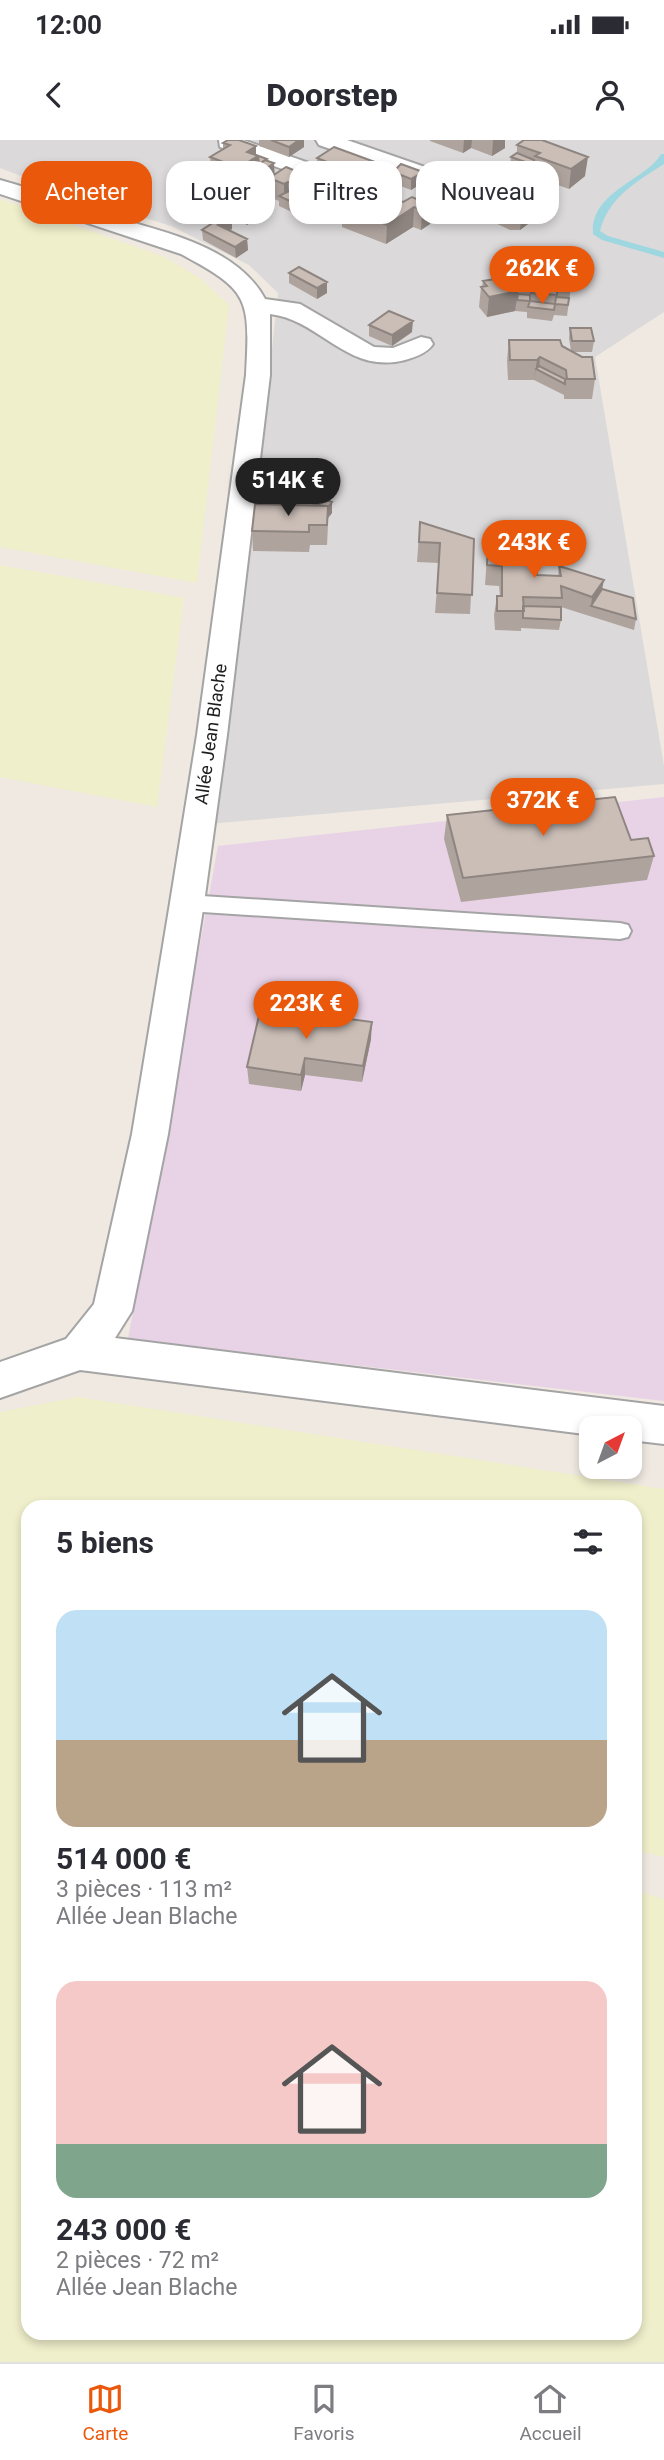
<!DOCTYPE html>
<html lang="fr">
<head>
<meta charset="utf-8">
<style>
	body { margin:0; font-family:Roboto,sans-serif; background:#f2f2f3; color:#2b2b33; height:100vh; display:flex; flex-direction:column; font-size:26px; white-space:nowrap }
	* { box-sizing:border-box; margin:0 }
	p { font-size:23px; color:#7c7c81 }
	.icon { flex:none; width:38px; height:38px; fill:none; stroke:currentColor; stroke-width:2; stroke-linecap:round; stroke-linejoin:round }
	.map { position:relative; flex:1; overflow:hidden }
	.panel { position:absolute; left:21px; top:1360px; width:621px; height:840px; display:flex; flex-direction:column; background:#fff; border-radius:21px; box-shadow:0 4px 10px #0003 }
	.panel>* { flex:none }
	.hud { position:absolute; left:21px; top:21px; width:623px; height:63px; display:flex; gap:14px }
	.needle { width:46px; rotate:41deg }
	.tools { position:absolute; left:579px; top:1276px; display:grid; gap:14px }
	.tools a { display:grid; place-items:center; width:63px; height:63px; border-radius:14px; background:#fff; box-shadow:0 4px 10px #0003; font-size:35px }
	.price { position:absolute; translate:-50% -60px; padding:0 16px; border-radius:24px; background:#ea580c; color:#fff; font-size:23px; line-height:46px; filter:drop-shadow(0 2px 4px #0008) }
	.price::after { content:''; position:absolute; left:50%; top:42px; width:21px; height:16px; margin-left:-10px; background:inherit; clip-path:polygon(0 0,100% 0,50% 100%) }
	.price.current { background:#222; color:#fff }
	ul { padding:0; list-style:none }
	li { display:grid; align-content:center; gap:14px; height:371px; padding:0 35px }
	li span { display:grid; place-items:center; height:217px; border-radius:21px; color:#555 }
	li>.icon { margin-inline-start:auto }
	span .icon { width:126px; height:126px; fill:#fffc; stroke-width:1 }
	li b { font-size:30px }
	h2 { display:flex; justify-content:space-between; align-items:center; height:84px; padding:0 35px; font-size:30px }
	.tag { padding:0 24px; border-radius:21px; background:#fff; box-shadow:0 4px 10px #0003; font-size:24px; line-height:63px }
	.tag.current { background:#ea580c; color:#fff }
	.status { display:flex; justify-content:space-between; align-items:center; height:49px; padding:0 35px; background:#fff; direction:ltr }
	.status svg { height:19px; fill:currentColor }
	header { display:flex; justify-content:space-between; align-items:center; height:91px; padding:0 35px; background:#fff; font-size:32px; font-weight:800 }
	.dock { display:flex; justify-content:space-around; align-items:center; height:98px; border-top:2px solid #e1e1e2; background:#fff; font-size:19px; color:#7c7c81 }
	.dock a { display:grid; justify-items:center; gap:4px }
	.dock .current { color:#ea580c }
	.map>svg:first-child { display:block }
	.residential { fill:#dbd9d9 }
	.industrial { fill:#e8d3e6 }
	.farmland { fill:#efefcb }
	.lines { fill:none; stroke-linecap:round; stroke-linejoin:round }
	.stream { fill:#9ed7e0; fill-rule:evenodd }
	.lane-casing { stroke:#a4a4a4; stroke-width:4 }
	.street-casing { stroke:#a4a4a4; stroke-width:4 }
	.lane { fill:#fff; fill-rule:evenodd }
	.street { fill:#fff; fill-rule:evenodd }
	.wall { fill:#afa39d }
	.shaded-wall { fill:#8e8580 }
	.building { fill:#cbbeb7; stroke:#8e8580; stroke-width:2 }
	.labels { text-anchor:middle; stroke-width:7; stroke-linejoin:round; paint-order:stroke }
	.far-street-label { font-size:18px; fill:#1d1d1d; stroke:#fff }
</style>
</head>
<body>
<div class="status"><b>12:00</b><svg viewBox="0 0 49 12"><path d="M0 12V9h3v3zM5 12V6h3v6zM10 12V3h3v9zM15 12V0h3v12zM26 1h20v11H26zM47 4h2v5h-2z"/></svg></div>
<header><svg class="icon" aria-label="back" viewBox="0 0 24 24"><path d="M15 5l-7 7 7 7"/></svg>Doorstep<svg class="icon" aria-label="person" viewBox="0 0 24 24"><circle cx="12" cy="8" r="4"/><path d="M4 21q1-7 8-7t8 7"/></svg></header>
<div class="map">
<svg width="664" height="2222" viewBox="0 0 664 2222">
	<rect width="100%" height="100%" fill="#efe9e1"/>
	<path class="residential" d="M0,0H664V172L595,217L664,626V644L208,684L257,349L278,153L249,125L171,86L63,52L0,28Z"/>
	<path class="industrial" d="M664,657V1261L128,1199L218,706Z"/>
	<path class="farmland" d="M0,59L165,117L201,139L229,165L197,443L0,407Z
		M0,425L184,458L157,667L0,637Z
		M78,1257L664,1349V1717L635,1710V1367H28V2193H635V1751L664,1759V2222H0V1272Z"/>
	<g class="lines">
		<path class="stream" d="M661,14H664V24C637,41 608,58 600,91L608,96L664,112V118L602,100L593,94C590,51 647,40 661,14Z"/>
		<g class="lane-casing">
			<path id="lane" d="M187,755L620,783L628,785L631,791L628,797L620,799L187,771L180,769L176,763L180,757Z"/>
		</g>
		<g class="street-casing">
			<path id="street" d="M219,0H243L395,53L398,58L395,63H379L220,7Z
				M316,0H347L474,44L477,49L474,54H458L319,5Z
				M0,40C33,49 65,61 97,72C153,90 235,103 265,159L300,164L374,207L393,208L421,197L430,199L433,204C427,213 416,217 405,220C347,235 321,180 270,174V235L227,595L204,763L168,994L132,1171L115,1198L664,1266V1304L630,1300V1288H592V1295L80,1230L0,1258V1222L66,1199L94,1164L132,994L170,763L197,595L246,235C250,158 250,151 181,114L0,54Z"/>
		</g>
		<use href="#lane" class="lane"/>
		<use href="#street" class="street"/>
	</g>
	<path class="wall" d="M259,0H304V7L289,17L259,6Z
		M430,0H505V8L492,16L471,8L463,13L430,1Z
		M524,0L585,36L569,49L510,28L511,17L517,13V5Z
		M223,3L256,6V15L267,21L275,34H303L328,37L333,34L317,28V18L374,32L364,40L367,41V59L369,60L403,62H425V59L418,56L419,45L411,50L393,43V32H423L422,34L456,36L538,59L536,78L520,90H510L489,80V77L465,69L459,73L439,66V64L438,66L428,63L431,65L430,84L421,90L413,87L386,104L342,87V67L343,66L338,64L309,80L279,66V61L270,57V47L254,58L235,50V46L212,36L210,17L223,9Z
		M200,44L201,55L195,67L182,66L181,55Z
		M234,69L262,75L247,85L235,80Z
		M232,89L229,91L247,99L248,110L236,118L203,100L202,90Z
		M520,118L547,129L559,138L572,139L567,176L554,175L552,181L527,178V172L515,171L487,177L479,167L481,147H482L483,141L492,139L493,136L518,139Z
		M562,118L584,125L583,136L561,128Z
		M289,133L327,142V153L317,159L289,143Z
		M369,185L412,192L392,206L369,196Z
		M570,188L594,201L592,212H572L595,239L592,259H564V255L534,240H508L507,220L509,200L562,206L571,211L569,198Z
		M287,348L332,373L328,378L327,405H310L309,412L253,411L252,391L286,365L284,364L283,354Z
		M420,382L474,399L470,474L435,473L439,423L417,422Z
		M488,403L537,435L558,436L559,426L602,449L636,479L634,490L561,467V480L559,490L521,488V491L495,490L494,475L497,456H500L499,446L485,445Z
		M447,675L631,700L654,716L647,740L461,762L444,699Z
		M371,899L362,942L305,935L301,951L249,944L247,927Z"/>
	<path class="shaded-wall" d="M299,0H304V7L289,17V7Z
		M464,0H472L471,8L463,13Z
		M493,0H505V8L492,16Z
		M256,6V17L258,16L259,25L267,19L268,28L274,23L275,40L269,38L270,47L254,58L253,38L247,12Z
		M588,17L585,36L569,49L571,29Z
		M375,22L374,32L357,44V34Z
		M423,32L422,38L419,37V45L411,50V39Z
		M367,41V61L351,70V50Z
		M288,42L289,60L284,58V44Z
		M200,44L201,55L195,67L194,56Z
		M339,45L338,64L309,80V70L319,64V55Z
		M466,49L465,69L459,73L461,53Z
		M538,59L536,78L520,90L522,70Z
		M262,64V75L247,85L246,74Z
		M431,65L430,84L421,90L422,70Z
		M414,67L413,87L386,104L387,85Z
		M232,78V89L218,96V85Z
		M247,99L248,110L236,118L235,107Z
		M327,142V153L317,159V148Z
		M519,145L515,171L487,177L489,157Z
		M413,181L412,192L392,206V195Z
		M540,217L539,230L536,229L534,240L537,220Z
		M332,362V373L328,378L327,405L328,368Z
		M604,440L600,459L591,466L592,457Z
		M372,882L371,899L362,942L363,926Z
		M305,918V935L301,951V935Z"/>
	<path class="building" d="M228,0H239L256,6L247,12L258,16L250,21L259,24L265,20L274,23L253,38L234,31L239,28L210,17L230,5L223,3Z
		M271,0H299L289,7Z
		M524,0H542L588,17L571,29L535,16L540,13L517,5Z
		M334,7L375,22L357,34L317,18Z
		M517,13L534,20V25L511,17Z
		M256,15L267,19L259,24L258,16Z
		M401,24L423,32L411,39L393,32Z
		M286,27L303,34L312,29L328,37L342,30L367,41L351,50L339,45L319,55L288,42L284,44L269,38Z
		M431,28L456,36L460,33L538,59L522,70H511L505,67L508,63L466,49L461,53L440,47L442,45L419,37Z
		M189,43L200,44L194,56L181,55Z
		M430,50L439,53V55L425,52Z
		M289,51L319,64L309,70L279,56Z
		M380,53L403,62L412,57L431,65L422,70L414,67L387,85L342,67L360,56L369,60Z
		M250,59L262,64L246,74L234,69Z
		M494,67L505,71V76L489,70Z
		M225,75L232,78L218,85L247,99L235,107L202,90Z
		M571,109L583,113L584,125L562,118Z
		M520,118L546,119L547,129L560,131L559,138L572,139L571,149L557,148V155L531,153L532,146L519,145L518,151L489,157L481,147L487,146L483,141L495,139L493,136L512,132L518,139L534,140L536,131L520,129Z
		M299,127L327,142L317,148L289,133Z
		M518,154L530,155V161L517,160Z
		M556,157L569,158L568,165L555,164Z
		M530,161L555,164L554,170L528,167Z
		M389,171L413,181L392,195L369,185Z
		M570,188H591L594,201H572Z
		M509,200H560L562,206L582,217H592L595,239H567L566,230L540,217L537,220H510Z
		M539,226L565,239V244L536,229Z
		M287,348L332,362L328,367V366H322L283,354Z
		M255,364L328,366L327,385H309V392L252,391Z
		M420,382L474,399L472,455L437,453L440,403L419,402Z
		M488,403L537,419V435L561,436L559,426L604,440L592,457L561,446L562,458L523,457L524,471H497V456H502V426L487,425Z
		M602,449L633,458L636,479L591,466Z
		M523,466L561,467V480L523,478Z
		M615,657L631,700L648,698L654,716L463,738L447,675Z
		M261,867L372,882L363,926L305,918L301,935L247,927Z"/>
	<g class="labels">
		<g class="far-street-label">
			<text transform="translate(211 594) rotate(-82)" y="6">Allée Jean Blache</text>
		</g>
	</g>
</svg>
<div class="tools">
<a><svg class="needle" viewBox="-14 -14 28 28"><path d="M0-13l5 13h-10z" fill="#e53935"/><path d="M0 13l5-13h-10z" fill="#7c7c81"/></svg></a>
</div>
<b class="price" style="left:542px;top:166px">262K €</b>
<b class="price current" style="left:288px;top:378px">514K €</b>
<b class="price" style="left:534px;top:440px">243K €</b>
<b class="price" style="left:543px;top:698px">372K €</b>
<b class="price" style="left:306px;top:901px">223K €</b>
<div class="hud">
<a class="tag current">Acheter</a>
<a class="tag">Louer</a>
<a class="tag">Filtres</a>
<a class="tag">Nouveau</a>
</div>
<section class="panel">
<h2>5 biens<svg class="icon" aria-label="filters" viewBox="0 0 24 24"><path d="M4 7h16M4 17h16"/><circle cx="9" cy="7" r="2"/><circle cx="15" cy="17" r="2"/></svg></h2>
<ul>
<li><span style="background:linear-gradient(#bfe0f5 60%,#b9a48a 0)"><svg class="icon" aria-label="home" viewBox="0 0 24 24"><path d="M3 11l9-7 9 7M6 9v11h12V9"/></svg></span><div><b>514 000 €</b><p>3 pièces · 113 m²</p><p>Allée Jean Blache</p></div></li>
<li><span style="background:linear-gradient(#f6c9c9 75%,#7fa58c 0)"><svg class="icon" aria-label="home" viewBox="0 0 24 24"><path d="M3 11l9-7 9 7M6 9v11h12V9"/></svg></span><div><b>243 000 €</b><p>2 pièces · 72 m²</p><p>Allée Jean Blache</p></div></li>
</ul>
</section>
</div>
<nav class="dock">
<a class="current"><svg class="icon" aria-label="map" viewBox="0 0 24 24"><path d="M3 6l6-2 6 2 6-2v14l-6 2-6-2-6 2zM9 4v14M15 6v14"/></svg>Carte</a>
<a><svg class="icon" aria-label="saved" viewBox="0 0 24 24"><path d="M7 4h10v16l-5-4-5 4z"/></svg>Favoris</a>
<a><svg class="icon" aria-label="home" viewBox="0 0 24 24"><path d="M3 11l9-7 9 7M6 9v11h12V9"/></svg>Accueil</a>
</nav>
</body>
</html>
